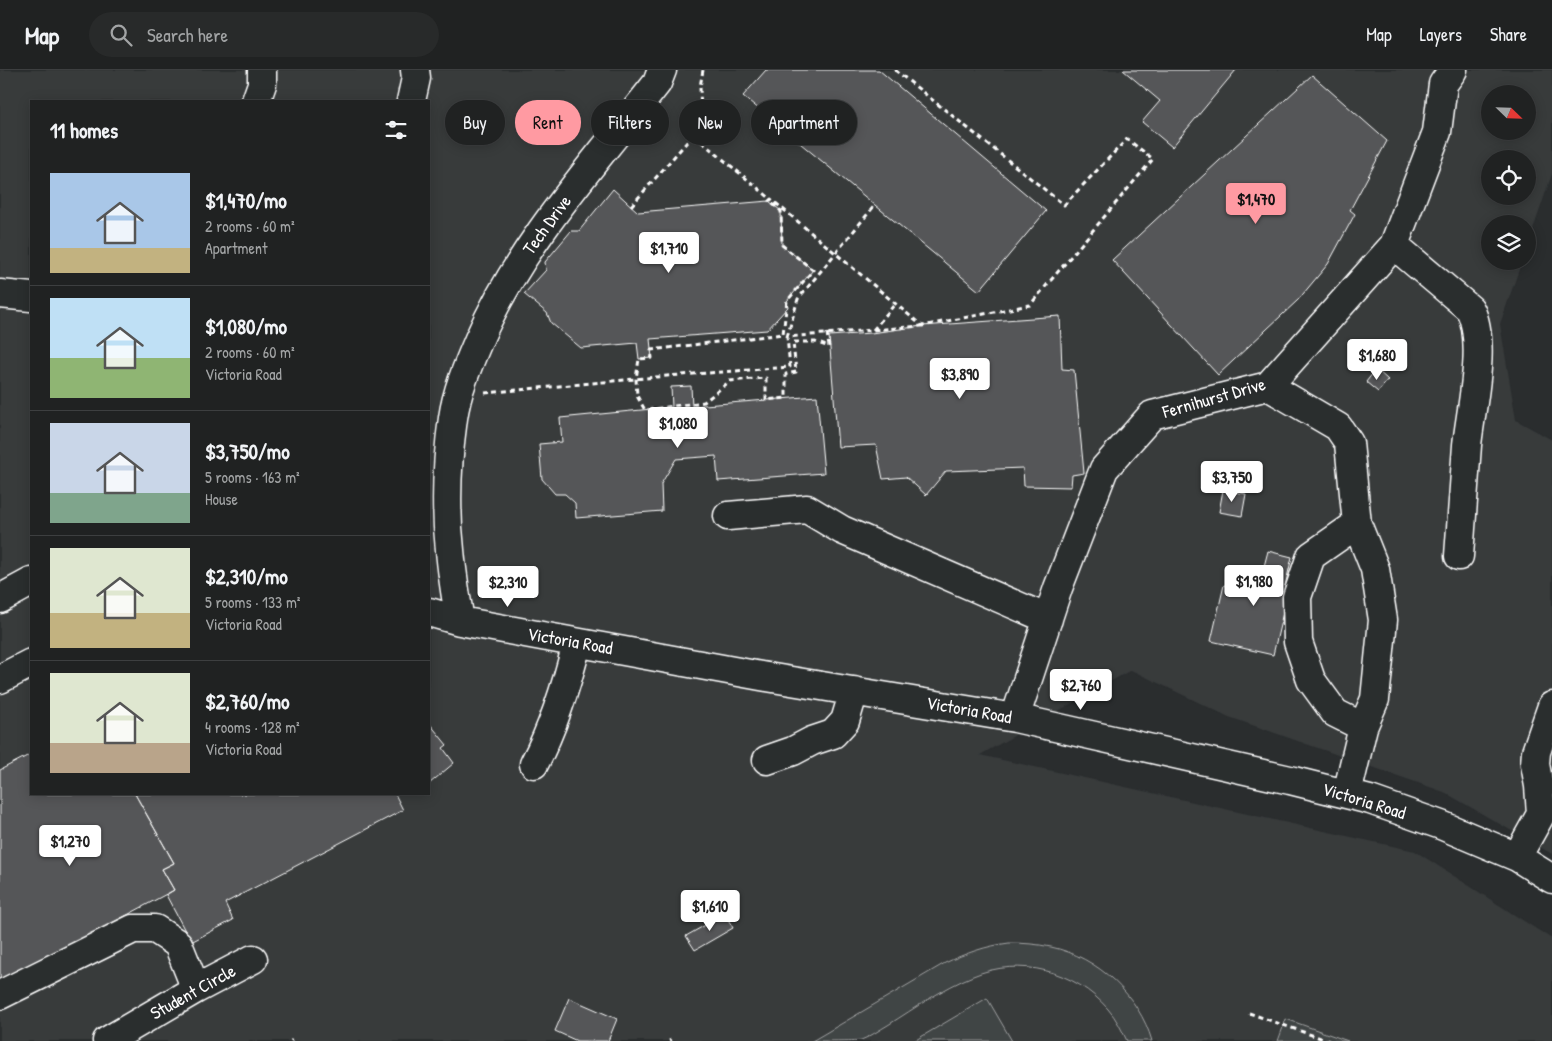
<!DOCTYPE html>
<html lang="en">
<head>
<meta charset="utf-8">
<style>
	body { margin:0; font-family:"Patrick Hand",sans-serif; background:#282a2a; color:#f1f3f6; height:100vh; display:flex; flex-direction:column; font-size:19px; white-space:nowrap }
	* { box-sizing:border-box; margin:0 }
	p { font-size:16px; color:#a2a4a5 }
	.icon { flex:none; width:28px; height:28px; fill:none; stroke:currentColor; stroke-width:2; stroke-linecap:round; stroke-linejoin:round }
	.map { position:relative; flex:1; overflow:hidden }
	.sheet { position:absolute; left:30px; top:30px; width:400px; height:695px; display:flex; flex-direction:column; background:#202222; border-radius:0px; box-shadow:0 2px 12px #0003,0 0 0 1px #3d3f40 }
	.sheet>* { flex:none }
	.hud { position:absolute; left:445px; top:30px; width:475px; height:45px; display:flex; gap:10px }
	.needle { width:32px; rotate:113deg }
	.tools { position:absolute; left:1481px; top:15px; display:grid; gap:10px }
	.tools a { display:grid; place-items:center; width:55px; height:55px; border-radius:50%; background:#202222; box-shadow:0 2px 12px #0003,0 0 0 1px #3d3f40; font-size:25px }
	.price { position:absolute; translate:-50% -42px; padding:0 11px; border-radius:5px; background:#fff; color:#222; font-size:16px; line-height:32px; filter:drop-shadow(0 1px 2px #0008) }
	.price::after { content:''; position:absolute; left:50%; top:30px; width:15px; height:11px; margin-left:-8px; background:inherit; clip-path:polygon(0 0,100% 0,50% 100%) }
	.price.active { background:#ff9aa2; color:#111 }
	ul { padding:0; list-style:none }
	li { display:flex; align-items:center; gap:15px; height:125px; padding:0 20px }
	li+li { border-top:1px solid #3d3f40 }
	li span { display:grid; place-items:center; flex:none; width:140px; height:100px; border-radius:0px; color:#555 }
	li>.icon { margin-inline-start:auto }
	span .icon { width:60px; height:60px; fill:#fffc; stroke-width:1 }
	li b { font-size:21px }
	h2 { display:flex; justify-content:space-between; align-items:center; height:60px; padding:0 20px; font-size:21px }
	.pill { padding:0 18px; border-radius:22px; background:#202222; box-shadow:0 2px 12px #0003,0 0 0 1px #3d3f40; font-size:18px; line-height:45px }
	.pill.active { background:#ff9aa2; color:#111 }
	header { display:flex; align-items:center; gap:30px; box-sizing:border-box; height:70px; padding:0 25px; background:#202222; border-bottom:1px solid #3d3f40 }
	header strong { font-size:24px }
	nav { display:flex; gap:28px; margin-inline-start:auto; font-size:18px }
	.search { width:350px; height:45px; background:#282a2a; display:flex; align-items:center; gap:12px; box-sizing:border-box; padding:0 18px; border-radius:28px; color:#a2a4a5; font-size:19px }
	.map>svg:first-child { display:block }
	.built { fill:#373a3b; fill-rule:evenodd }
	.green { fill:#414445; stroke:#a0a2a2 }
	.building { fill:#555758; stroke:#fff }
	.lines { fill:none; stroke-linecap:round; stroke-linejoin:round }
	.minor-casing { stroke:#fff; stroke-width:31 }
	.path { stroke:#fff; stroke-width:3; stroke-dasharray:5 4; stroke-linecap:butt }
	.minor { stroke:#2a2d2e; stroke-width:28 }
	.labels { text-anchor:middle; stroke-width:4; stroke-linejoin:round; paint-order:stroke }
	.street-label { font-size:18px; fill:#fff; stroke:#2a2d2e }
</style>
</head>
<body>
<header>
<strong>Map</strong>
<div class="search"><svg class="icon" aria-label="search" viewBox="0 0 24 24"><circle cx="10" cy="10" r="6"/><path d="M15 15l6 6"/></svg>Search here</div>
<nav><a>Map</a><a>Layers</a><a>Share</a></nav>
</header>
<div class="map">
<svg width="1552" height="971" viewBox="0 0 1552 971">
	<rect width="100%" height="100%" fill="#2a2d2e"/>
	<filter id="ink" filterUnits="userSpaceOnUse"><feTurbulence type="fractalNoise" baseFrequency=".02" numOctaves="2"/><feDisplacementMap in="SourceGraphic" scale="10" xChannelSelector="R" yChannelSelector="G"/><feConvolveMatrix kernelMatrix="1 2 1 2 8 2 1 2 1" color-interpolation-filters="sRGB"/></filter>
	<g filter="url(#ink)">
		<path class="built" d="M0,0H1552V104L1528,174V154H1490V191H1522L1500,254L1516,350L1552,370V784L1444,722L1229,647L1131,600L980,685L1415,781L1552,869V971H0ZM1490,24H1528V61H1490ZM31,31H429V724H31ZM1490,89H1528V126H1490Z"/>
		<path class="green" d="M1009,873C1023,873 1037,874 1051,877C1098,887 1139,926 1152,971H1127C1122,960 1116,948 1108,939C1075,901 1020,886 973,906C943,918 915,938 888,955C879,960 870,967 861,970C853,971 823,971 812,971L945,893C966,883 986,876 1009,873Z
			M987,928L1012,971H914Z
			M1286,949L1348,971H1278Z"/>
		<path class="building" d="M766,0H879L1046,141L979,221L743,26Z
			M1123,0H1236L1172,77L1142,52L1160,31Z
			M1312,5L1387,71L1350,140L1355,144L1328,194L1298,230L1218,305L1112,190Z
			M613,119L638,142L769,131L781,141L782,175L813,200L787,231L788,237L767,260L650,269L652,288L639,289L637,273L581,278L551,253L547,243L524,224L546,200L545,192L571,161H579Z
			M1060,246L1062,299L1074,300L1084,403L1072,405L1071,417L1024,416L1023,398L946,401L926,425L906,407L883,409L876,375L838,377L829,266L871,263L922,256Z
			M1376,299L1388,310L1378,322L1366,312Z
			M691,316L692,336L817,326L824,403L718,411L716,386L676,389L661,414L662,441L576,448L575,433L565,424H555L542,409L539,374L562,372L560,348L672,337L671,317Z
			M1223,420L1246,424L1242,446L1219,442Z
			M1268,481L1292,487L1283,524L1287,525L1273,585L1211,571L1224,515L1233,517L1237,498L1262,504Z
			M430,654L447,675L443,678L454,693L429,714V655Z
			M31,684V724H135L174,793L162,799L174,820L0,913V700Z
			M135,724H395L403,740L225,833L233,850L191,872L166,825L174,820L162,799L174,793Z
			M725,844L733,858L695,880L686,866Z
			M569,928L617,949L608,971H577L555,961Z"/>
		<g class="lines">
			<g class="minor-casing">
				<path id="minor" d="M256,31L262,14V0
					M411,31L416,8L415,0
					M1394,175L1470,239C1487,273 1471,337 1467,375C1464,412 1462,449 1459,486
					M0,224L31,227
					M1268,316L1338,357L1349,373L1357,454L1375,499L1383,550L1375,629L1363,657L1347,724
					M728,446L807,439L842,460L1048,549
					M1357,454L1311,486L1297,527L1298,572L1311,610L1335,643L1363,657
					M0,529L31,512
					M429,542L460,551L761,606L1015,648L1290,710L1370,730L1441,755L1517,787L1552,809
					M460,551C456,528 452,504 450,480C445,437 447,391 453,348C457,320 468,295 479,269C521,173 593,95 657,13L662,0
					M0,609L31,593
					M1015,648L1058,518L1104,399L1152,345L1268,316L1394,175L1437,62L1443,14L1453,0
					M767,690L793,681L812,671L833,664L845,651L854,621
					M534,694C554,656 567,614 577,573
					M1517,787L1541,744L1539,716L1535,694L1536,682L1552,636
					M0,925L133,859H155L178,874L196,919
					M107,971L196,919L253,889"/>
			</g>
			<path class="path" d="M703,0L700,17L702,72L771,129
				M631,136L701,56
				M873,260L895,234
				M827,263L829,277L815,272H793L796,302L786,304V328L766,330V308L730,311L704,332L645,340L637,326L636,309L639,289L652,288L651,280L783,264L787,231L813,200L782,175L781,141L769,131L771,129L922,256L1030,235L1153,89L1127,69L1064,135L895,0
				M787,267L798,229L875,135
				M485,323L667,306L790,297L787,267L921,256
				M1249,943L1329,971
				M291,971L292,970
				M669,971L671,970"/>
			<use href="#minor" class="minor"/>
		</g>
	</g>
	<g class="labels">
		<g class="street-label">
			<text transform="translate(547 155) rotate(-54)" y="6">Tech Drive</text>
			<text transform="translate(1214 328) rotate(-16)" y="6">Fernihurst Drive</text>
			<text transform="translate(570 571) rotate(10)" y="6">Victoria Road</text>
			<text transform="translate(969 640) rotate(10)" y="6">Victoria Road</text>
			<text transform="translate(1364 731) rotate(17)" y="6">Victoria Road</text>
			<text transform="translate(193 922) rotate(-29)" y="6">Student Circle</text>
		</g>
	</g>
</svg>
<div class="tools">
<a><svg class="needle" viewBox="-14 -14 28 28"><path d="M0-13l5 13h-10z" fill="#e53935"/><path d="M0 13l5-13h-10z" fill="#a2a4a5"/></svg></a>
<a><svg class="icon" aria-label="locate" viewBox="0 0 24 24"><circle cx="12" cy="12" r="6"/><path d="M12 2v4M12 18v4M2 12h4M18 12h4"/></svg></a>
<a><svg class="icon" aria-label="layers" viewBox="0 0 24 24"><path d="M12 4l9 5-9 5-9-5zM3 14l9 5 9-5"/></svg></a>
</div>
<b class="price active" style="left:1256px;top:155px">$1,470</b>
<b class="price" style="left:669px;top:204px">$1,710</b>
<b class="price" style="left:1377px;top:311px">$1,680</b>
<b class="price" style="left:960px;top:330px">$3,890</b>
<b class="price" style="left:678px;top:379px">$1,080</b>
<b class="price" style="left:1232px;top:433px">$3,750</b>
<b class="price" style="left:1254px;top:537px">$1,980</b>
<b class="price" style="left:508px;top:538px">$2,310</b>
<b class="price" style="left:1081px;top:641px">$2,760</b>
<b class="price" style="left:70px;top:797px">$1,270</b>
<b class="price" style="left:710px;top:862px">$1,610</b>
<div class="hud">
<a class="pill">Buy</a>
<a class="pill active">Rent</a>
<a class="pill">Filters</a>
<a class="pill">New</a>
<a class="pill">Apartment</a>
</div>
<section class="sheet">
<h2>11 homes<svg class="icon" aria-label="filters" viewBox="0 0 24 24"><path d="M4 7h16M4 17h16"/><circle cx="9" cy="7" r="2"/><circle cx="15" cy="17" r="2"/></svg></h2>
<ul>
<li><span style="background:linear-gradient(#a9c7e8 75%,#c2b280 0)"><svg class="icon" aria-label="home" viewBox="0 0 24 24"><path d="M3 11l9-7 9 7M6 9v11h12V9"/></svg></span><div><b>$1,470/mo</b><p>2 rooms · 60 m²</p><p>Apartment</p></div></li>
<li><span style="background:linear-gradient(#bfe0f5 60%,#8fb573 0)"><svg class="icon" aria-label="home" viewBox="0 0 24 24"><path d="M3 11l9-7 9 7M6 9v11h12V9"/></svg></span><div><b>$1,080/mo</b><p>2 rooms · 60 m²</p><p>Victoria Road</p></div></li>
<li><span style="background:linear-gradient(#c9d6e8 70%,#7fa58c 0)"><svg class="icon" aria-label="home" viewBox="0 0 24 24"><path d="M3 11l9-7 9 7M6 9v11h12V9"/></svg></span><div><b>$3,750/mo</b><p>5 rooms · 163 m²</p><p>House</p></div></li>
<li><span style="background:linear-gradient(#dfe7d0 65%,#c2b280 0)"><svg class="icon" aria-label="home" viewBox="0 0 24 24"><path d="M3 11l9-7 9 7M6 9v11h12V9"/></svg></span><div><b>$2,310/mo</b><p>5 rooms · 133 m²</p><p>Victoria Road</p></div></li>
<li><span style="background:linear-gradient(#dfe7d0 70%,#b9a48a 0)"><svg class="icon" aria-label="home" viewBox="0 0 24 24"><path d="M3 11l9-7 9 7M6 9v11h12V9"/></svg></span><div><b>$2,760/mo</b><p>4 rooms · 128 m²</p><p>Victoria Road</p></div></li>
</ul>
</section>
</div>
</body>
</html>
